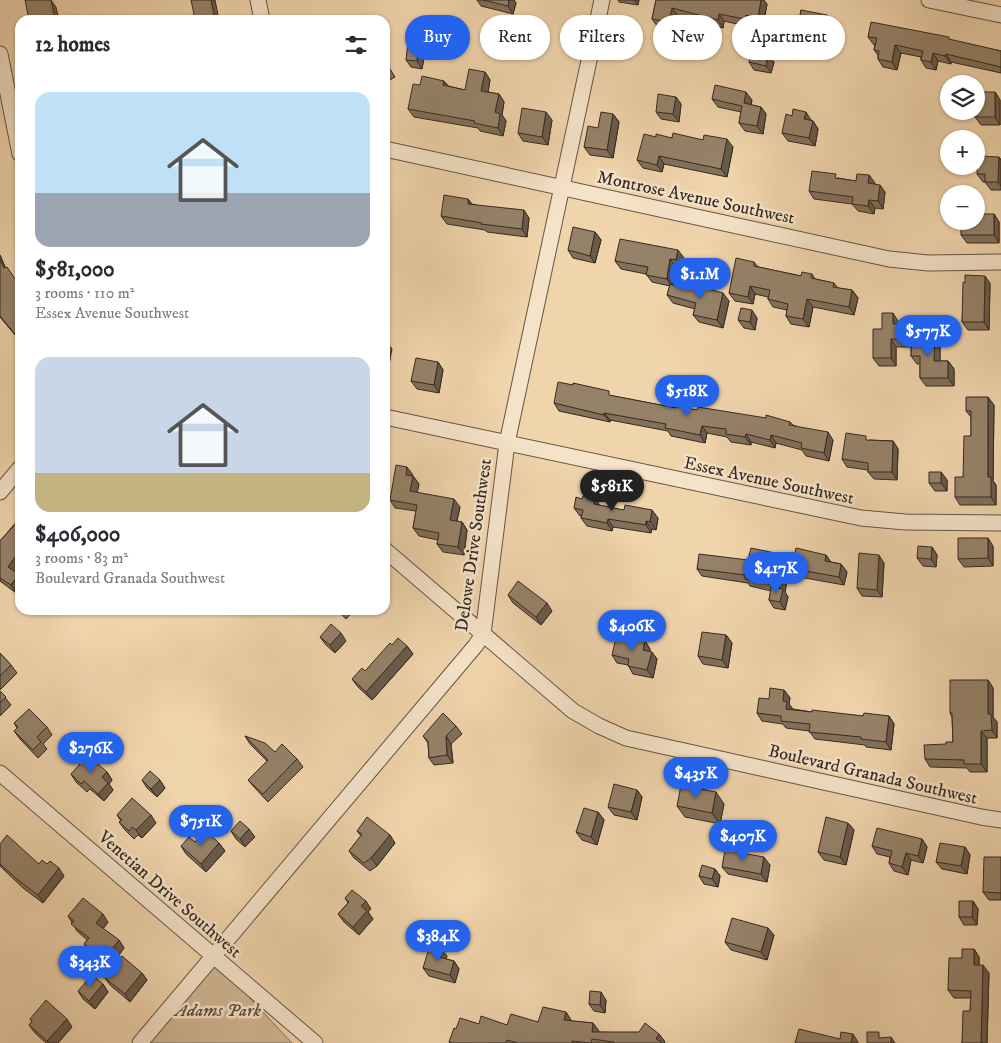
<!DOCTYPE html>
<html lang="en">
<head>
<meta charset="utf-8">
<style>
	body { margin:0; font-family:"IM FELL DW Pica",serif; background:#f2f2f3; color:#2b2b33; height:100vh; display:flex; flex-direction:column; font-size:19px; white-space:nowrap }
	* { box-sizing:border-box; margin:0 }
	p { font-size:16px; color:#7c7c81 }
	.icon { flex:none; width:28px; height:28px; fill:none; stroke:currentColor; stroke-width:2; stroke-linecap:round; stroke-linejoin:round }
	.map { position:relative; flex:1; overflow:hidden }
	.panel { position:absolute; left:15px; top:15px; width:375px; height:600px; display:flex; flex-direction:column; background:#fff; border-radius:15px; box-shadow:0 1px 4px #0004 }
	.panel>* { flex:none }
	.top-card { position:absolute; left:405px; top:15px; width:475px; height:45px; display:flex; gap:10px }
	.tools { position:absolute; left:940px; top:75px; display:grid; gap:10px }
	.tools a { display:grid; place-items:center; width:45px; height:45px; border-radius:50%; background:#fff; box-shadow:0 1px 4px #0004; font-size:25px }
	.price { position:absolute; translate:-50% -42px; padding:0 11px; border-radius:18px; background:#2563eb; color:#fff; font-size:16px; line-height:32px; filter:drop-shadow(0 1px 2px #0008) }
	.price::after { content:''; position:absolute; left:50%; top:30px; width:15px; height:11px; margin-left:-8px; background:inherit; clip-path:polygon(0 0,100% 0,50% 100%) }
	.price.current { background:#222; color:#fff }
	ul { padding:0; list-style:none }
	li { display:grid; align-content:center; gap:10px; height:265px; padding:0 20px }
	li span { display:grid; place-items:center; height:155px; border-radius:15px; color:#555 }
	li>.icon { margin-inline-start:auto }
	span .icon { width:90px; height:90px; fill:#fffc; stroke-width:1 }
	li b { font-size:21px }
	h2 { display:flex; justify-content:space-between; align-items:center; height:60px; padding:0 20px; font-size:21px }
	.tag { padding:0 18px; border-radius:22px; background:#fff; box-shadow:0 1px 4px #0004; font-size:18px; line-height:45px }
	.tag.current { background:#2563eb; color:#fff }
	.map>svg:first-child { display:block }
	.green { fill:#d0b794; stroke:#82705a }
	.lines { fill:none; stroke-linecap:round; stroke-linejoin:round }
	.minor-casing { stroke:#645444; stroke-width:17 }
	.minor { stroke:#f5e3c9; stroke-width:15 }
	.wall { fill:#81705a; stroke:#352921 }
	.shaded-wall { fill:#695b4a; stroke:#352921 }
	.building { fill:#968269; stroke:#352921 }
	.labels { text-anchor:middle; stroke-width:5; stroke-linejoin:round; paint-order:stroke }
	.street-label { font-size:18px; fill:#352921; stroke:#f5e3c9 }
	.park-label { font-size:18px; font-style:italic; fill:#5c4c3e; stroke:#f5e3c9 }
</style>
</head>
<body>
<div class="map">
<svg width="1001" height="1043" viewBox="0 0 1001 1043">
	<rect width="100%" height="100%" fill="#f0d4ac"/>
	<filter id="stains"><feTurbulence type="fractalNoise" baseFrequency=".004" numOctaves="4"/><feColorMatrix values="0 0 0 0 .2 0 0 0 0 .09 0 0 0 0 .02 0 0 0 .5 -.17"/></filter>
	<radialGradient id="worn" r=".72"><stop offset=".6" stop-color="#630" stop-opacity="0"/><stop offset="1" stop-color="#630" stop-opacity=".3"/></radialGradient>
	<path class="green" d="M217,963L292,1043H144Z"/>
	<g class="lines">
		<g class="minor-casing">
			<path id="minor" d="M258,0L262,20
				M929,0L1001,15
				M0,54L20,154
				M385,149L889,259L928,263L1001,262
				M385,417L861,518L905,522L1001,523
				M0,492L20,468
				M385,550L573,711L599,726L626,738L981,817L1001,820
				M0,773L315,1043
				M140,1043L476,645L483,634L507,443L602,0"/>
		</g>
		<use href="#minor" class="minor"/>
	</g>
	<path class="wall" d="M477,0H514L516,3L513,14L481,6Z
		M618,0H639L638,5L619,2Z
		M656,0L767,4L763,26L751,23L750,27L724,21L723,28L678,16L675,30L657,26L652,19Z
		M801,10L833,23L831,32L826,31L824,39L821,38L819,49L801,45L796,38Z
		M868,37L951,40L1001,51V73L951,62V64L938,61L936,70L926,68L921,60V57L901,53L897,70L883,67L878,59V55L874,50L875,45H874Z
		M419,44L425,52L422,69L411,67L406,60Z
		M385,61L395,77L385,83Z
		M749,62H774L771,73L754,70Z
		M485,72L490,80L488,92L499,94L504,102L502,115L506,121L503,136L480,131L478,128L414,117L408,109L420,85L444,81L448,86L465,90Z
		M995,92L1000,100V125H981L975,117Z
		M676,97L681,104L679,122L661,119L656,112Z
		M712,99L752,100L751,105L761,107L766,114L763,134L745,131L739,123L741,112L718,107Z
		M613,114L619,122L613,158L590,155L584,147Z
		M552,120L548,145L523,141L518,133Z
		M811,120L813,121L818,129L815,146L788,141L782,133Z
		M656,137L672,138L733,147L727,177L664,164L662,172L643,168L637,160Z
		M999,157L1001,160V190H991L985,182H983L977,174Z
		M869,175L875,184L885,192L883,209L875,208L874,214L858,211L852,204L814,199L809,191L838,178L856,181Z
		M468,199L472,204L529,218L527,237L487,232L485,230L447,224L441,216Z
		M994,214L999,222V243H967L961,235Z
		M595,232L601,240L595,263L573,258L568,250Z
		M0,255L5,267L20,286V341L0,317Z
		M684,258L681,268L676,267L672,285L729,301L723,328L699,322L693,315L695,309L673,303L667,295L670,286L652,282L646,274L621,269L615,261Z
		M754,262L758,267L801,276L812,274L815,279L834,283L838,288L852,290L858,298L854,315L813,307L809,327L791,324L786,316L787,310L773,307L768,299V297L755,294L753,304L735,301L729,293Z
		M965,283H990L989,330H968L962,322Z
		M757,318L755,330L744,328L738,320Z
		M898,321V324L910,323L915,331V333L940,342V361H948L954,369V386H926L920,378V364H917L911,356V347H896V366H879L873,358L882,329Z
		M438,362L443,370L439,393L417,389L411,381Z
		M613,396L676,408L697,410L790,422L793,425L833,440L829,461L806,456L802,450L776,443L775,448L751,442V445L731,442L727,437L707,433L705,443L671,436L668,431L610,420V422L559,411L554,403Z
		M994,405L993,481L996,485V505H960L955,497L963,477L971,436V417L966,411Z
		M870,440L893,441L898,449L897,480L874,479L868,472V470L847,467L842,459Z
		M941,472L947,480V491H935L929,483Z
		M413,475L412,476H413L419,484L417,492L460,507L457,521L462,522L467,530L464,555L443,552L437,544L438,540L419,536L413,528L416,511L395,508L390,500Z
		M595,498L599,505L658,518L656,530L652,529L651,533L613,527L612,531L587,526L581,518L582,516H580L574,508L582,499Z
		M20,515V565L15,572L20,576V588L16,593L0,581V541L19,519L18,517Z
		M993,546V566L964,567L958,559Z
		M932,547L937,555L936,567L923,566L917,558Z
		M826,555L831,562L841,564L847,572L844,585L788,575L785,592L788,597L785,610L774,608L769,600L771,591L750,586L748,583L702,576L697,569L748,560Z
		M884,563L882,597L862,596L857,588Z
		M508,595L552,611L541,625L513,603Z
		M337,610H355L346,619Z
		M726,635L732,643L728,668L703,664L698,656Z
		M320,637L346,641L335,653L326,645Z
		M645,641L650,649V651L657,659L653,678L633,674L628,665L617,663L612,655Z
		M392,645L407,646L413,654L372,700L358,687L352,679L365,671Z
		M0,653L11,665L17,673L0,690Z
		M988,680L993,688V717L997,722V738H987V772H970L967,768L930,767L925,759L946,744L953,742L952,717L950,713Z
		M784,690L790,698L789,704L793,709L812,712L863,716H889L894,724L891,750L866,747L865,745L815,739L809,731L786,728L783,724L762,721L757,713L769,699Z
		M0,691L11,705L0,716Z
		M14,723L47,727L52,735L43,744L47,749L38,758L20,739L14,731L17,728Z
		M456,726L462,734L451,744L453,763L434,765L429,758L428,743L423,736Z
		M245,736L275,752L297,759L303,767L268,802L254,787L248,780L267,761L250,744Z
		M107,772L112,780L109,784L113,790L104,801L90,789L87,792L76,782L71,774Z
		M142,780L165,788L157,797L147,788Z
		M637,790L642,797L637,820L614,815L608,807Z
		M724,804L720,824L685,817L677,806Z
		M598,812L604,820L597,845L582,840L576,832Z
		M117,815L156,823L142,838L138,835L134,839L125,830L119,822L121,821Z
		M848,823L854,830L846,865L824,860L818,852Z
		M231,831L255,837L245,847L236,839Z
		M357,831L395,843L377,866L370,871L354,858L349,851L361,836Z
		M922,839L927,847L923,863L911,860L908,875L894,871L889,863L890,857L877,854L872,846Z
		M195,842L219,843L225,851L206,872L186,854L181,846Z
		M0,844L39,864H47L64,876L43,903L23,888L0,866Z
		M965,847L970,855L967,874L942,869L936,862Z
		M1001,857V900H989L983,892Z
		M770,865L767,882L728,874L722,867Z
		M715,869L720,876L718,887L704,884L699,876Z
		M345,898L371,909L368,912L373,919L359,935L344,922L338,914L348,903Z
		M973,901L978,909L977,925H964L959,917Z
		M68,916L108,922L103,929L119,940L124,948L112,964L104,958L102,961L90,952L84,944L87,940L77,931Z
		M774,935L767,960L731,950L725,942Z
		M974,949L979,957V965L989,973L987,1043H962L970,1011L971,998H954L948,990L962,958Z
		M447,956L446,959L454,961L459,969L455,983L429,976L423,968Z
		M142,973L147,980L130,1002L110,985L105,978Z
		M103,984L108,992L95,1009L83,999L78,991Z
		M606,1000L605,1013L594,1011L589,1004Z
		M566,1012L571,1021L593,1023L599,1032L659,1034L665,1042L664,1043H450L449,1042L456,1029L479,1024L507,1025L538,1022Z
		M30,1019L72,1027L58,1043H46L35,1033L29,1025L32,1022Z"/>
	<path class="shaded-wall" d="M47,0H51L56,7L59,20H55Z
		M211,0H215L219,20H215Z
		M509,0H514L516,3L513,14L508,6Z
		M634,0H639L638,5Z
		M761,0H764L767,4L763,26L758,18Z
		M672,8L678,16L675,30L669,22Z
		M719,14L724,21L723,28L718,20Z
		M746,15L751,23L750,27L745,19Z
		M827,15L833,23L831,32L826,24Z
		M820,24L826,31L824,39L819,31Z
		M816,30L821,38L819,49L814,41Z
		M419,44L425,52L422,69L417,61Z
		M895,45L901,53L897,70L892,62Z
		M933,53L938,61L936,70L931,62Z
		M768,54L774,62L771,73L766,66Z
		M946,54L951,62V64L945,56Z
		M485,72L490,80L487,99L481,91Z
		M444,81L450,88L443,85Z
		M746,92L752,100L749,111L744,103Z
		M995,92L1000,100V125L995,117Z
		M499,94L504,102L502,115L506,121L503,136L498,128L495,112Z
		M676,97L681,104L679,122L673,114Z
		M761,107L766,114L763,134L757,126Z
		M546,112L552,120L548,145L542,137Z
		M806,112L811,120L810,127L804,119Z
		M613,114L619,122L613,158L607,150Z
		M813,121L818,129L815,146L809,138Z
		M727,139L733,147L727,177L721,169Z
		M659,156L664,164L662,172L657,165Z
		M999,157L1001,160V186L998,182Z
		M869,175L875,183L874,191L868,183Z
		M880,185L885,192L883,209L878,201Z
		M468,199L474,207L468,204Z
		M869,200L875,208L874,214L868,206Z
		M524,210L529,218L527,237L522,229Z
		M994,214L999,222V243L994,235Z
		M595,232L601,240L595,263L590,256Z
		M678,250L684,258L681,268L676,260Z
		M0,255L9,276L4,268L0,260Z
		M670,259L676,267L672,286L667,279Z
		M985,276L990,283L989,330L984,322Z
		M750,286L755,294L753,304L748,297Z
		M852,290L858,298L854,315L849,307Z
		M723,293L729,301L723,328L717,320Z
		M807,299L813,307L809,327L803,319Z
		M752,310L757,318L755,330L750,322Z
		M893,313L898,321L899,331L893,324Z
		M910,323L915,331V347L910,339Z
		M935,334L940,342V369L934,361Z
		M891,339L896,347V366L891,358Z
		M386,341L392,349L386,381L385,379V348Z
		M948,361L954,369V386L948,378Z
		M438,362L443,370L439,393L434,385Z
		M988,397L994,405L993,481L996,485V505L991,497L988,477Z
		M604,413L610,420V422L604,415Z
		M702,426L707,433L705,443L700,435Z
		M828,432L833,440L829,461L824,453Z
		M746,434L751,442V445L745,437Z
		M771,435L776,443L775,448L770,440Z
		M893,441L898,449L897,480L892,472Z
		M407,467L413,475L411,483L406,475Z
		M941,472L947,480V491L941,483Z
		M413,476L419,484L416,499L410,491Z
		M595,498L600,506L594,504Z
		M454,499L460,507L455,528L450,520Z
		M652,510L658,518L656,530L650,522Z
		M608,519L613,527L612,531L607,523Z
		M646,521L652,529L651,533L646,525Z
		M462,522L467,530L464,555L458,547Z
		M988,538L993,546V566L988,558Z
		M932,547L937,555L936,567L931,559Z
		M20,550V565L13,574L8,567Z
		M826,555L831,563L825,561Z
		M879,555L884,563L882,597L877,590Z
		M841,564L847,572L844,585L839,577Z
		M783,567L788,575L785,592L788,597L785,610L780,602L782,591L779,586Z
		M19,574L20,576V588L16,593L11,585Z
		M547,603L552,611L541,625L536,617Z
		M341,633L346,641L335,653L330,645Z
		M726,635L732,643L728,668L722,660Z
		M645,641L650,649L648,657L643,650Z
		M407,646L413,654L372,700L366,692Z
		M652,652L657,659L653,678L647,670Z
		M988,680L993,688V717L997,722V738L992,730L988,714Z
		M784,690L790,698L789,704L793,710L786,709L783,701Z
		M889,716L894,724L891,750L886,742Z
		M981,731L987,738V772L981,764Z
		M446,736L451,744L453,763L447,755Z
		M107,772L112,780L109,784L113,790L104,801L98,794L102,777Z
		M160,780L165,788L157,797L151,789Z
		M637,790L642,797L637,820L631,812Z
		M716,792L724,804L720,824L712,813Z
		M598,812L604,820L597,845L591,837Z
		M151,815L156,823L142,838L136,830Z
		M848,823L854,830L846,865L840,857Z
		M249,829L255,837L245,847L240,839Z
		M390,835L395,843L377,866L371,858Z
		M922,839L927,847L923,863L918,856Z
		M219,843L225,851L206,872L201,864Z
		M965,847L970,855L967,874L961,866Z
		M906,853L911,860L908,875L902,867Z
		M764,857L770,865L767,882L761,874Z
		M59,868L64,876L43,903L38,895Z
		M715,869L720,876L718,887L712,879Z
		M366,901L371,909L368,912L373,919L359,935L353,927L361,906Z
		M973,901L978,909L977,925L972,917Z
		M103,914L108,922L101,931L96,923Z
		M768,928L774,935L767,960L761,952Z
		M119,940L124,948L112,964L107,956Z
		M441,949L447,956L444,965L439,957Z
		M974,949L979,957V972L974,965Z
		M99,950L104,958L102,961L97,953Z
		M454,961L459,969L455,983L450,975Z
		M983,965L989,973L987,1043H981Z
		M142,973L147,980L130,1002L125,994Z
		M103,984L108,992L95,1009L89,1001Z
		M601,992L606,1000L605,1013L600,1005Z
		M566,1012L571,1020L570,1028L564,1020Z
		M67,1019L72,1027L58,1043H49L47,1041Z
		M593,1023L599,1031L598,1039L592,1032Z
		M659,1034L665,1042L664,1043H659L656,1039Z
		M853,1034L858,1042V1043H851Z
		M891,1037L895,1043H891Z"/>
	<path class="building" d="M25,0H51L55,20H29Z
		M191,0H211L215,20H192L195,19Z
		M483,0H509L508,6Z
		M656,0H761L758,18L746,15L745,19L719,14L718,20L672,8L669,22L652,19Z
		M801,10L827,15L826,24H820L819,31L816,30L814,41L796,38Z
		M871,22L949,37V39L1001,51V67L946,54L945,56L933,53L931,62L921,60L923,51L895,45L892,62L878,59L879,51L874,50L877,38L868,37Z
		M408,42L419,44L417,61L406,60Z
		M751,50L768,54L766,66L749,62Z
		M385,62L389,69L385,72Z
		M469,69L485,72L481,91L499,94L495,112L500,114L498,128L474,123L475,121L408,109L413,84L420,85L422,76L444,81L443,85L465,90Z
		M715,85L746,92L744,103L761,107L757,126L739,123L742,106L712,99Z
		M976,92H995V117H975V111H976Z
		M658,94L676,97L673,114L656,112Z
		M522,108L546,112L542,137L518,133Z
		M793,109L806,112L804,119L813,121L809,138L782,133L786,114L792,116Z
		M601,112L613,114L607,150L584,147L588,126L598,128Z
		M673,133L703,140L704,135L727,139L721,169L659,156L657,165L637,160L644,134L656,137V134L672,138Z
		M978,156L999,157L998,182H985V174H977Z
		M812,171L836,174L835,178L856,181L857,174L869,175L868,183L880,185L878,201L869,200L868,206L852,204L853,197L809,191Z
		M444,195L468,199V204L524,210L522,229L481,224L482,223L441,216Z
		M976,214H994V235H961V221H976Z
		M573,227L595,232L590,256L568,250Z
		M620,239L678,250L676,260L670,259L667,279L646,275L648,267L615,261Z
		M736,258L754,262V266L801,276L802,272L812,274L811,278L834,283L833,287L852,290L849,307L807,299L803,319L786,316L788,304L768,299L770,290L750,286L748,297L729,293Z
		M0,260L4,268L7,267L20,286V340L0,316Z
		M965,275L985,276L984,322H962L963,282L965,283Z
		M670,284L699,291L700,287L723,293L717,320L693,315L696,303L667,295Z
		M741,308L752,310L750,322L738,320Z
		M882,313H893V324L910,323V339H891V358H873V329H882Z
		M912,333L935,334L934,361H948V378H920V356H911Z
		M416,358L438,362L434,385L411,381Z
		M558,382L573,385V383L609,391V395L676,408L677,406L697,410L698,407L766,418V415L790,422L789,425L828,432L824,453L801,448L802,443L771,435L770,440L746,434L745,437L726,434V429L702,426L700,435L665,428L666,424L604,413V415L554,403Z
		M966,397H988V477H991V497H955V477H963L964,436H971V411H966Z
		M846,433L866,436V440L893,441L892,472H868V463L842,459Z
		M396,465L407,467L406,475L413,476L410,491L454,499L450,520L462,522L458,547L437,544L439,533L413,528L417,505L390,500Z
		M929,472H941V483H929Z
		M583,496L595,498L594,504L624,510L625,505L652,510L650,522L646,521V525L608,519L607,523L581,518L583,510L574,508L576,497L582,499Z
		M20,515V550L8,567L19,574L11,585L0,578V541L20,519L18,517Z
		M958,538H988V558L958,559Z
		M918,546L932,547L931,559L917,558Z
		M751,548L794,557L796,548L826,555L825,561L841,564L839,577L783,567L779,586L745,579V575L697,569L699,554L748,560Z
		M859,553L879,555L877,590L857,588Z
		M518,581L547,603L536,617L508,595Z
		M771,587L783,589L780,602L769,600Z
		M331,624L341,633L330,645L320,637Z
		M702,632L726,635L722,660L698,656Z
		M617,634L645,641L643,650L652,652L647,670L628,666L629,659L612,655Z
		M398,638L407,646L366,692L352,679L362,668L365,671L390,643L392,645Z
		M0,653L11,665L0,676Z
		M950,680H988V714H991L992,730L981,731V764H964V760L925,759L924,745L946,744V742H953L952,713H950Z
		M770,688L784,690L783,701L787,702L786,709L812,712V710L863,716L864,713L889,716L886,742L861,739V737L809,732L810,724L781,721V716L757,713L759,698L769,699Z
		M0,691L6,697L0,703Z
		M29,709L47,727L37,737L41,742L33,750L14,731L18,727L14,723Z
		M443,713L456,726L446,736L447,755L429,758L428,741L423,736Z
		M245,736L265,743L275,752L282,744L297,759L263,794L248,780L268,760Z
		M88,755L107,772L102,777L108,783L98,794L84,781L81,784L71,774Z
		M150,771L160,780L151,789L142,780Z
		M614,784L637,790L631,812L608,807Z
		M681,785L716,792L712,813L677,806Z
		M132,798L151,815L136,830L132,827L129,831L119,822L122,820L117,815Z
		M584,808L598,812L591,837L576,832Z
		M367,817L390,835L371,858L364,863L349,851L362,834L357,831Z
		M826,817L848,823L840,857L818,852Z
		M240,821L249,829L240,839L231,831Z
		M877,828L922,839L918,856L906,853L902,867L889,863L892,851L872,846Z
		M205,830L219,843L201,864L181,846L189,837L195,842Z
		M7,835L39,864L42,860L47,864L50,861L59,868L38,895L18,880L0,864V844Z
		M940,843L965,847L961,866L936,862Z
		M725,850L764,857L761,874L722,867Z
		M984,857H1001V893L983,892Z
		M702,865L715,869L712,879L699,876Z
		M352,890L366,901L361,906L367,911L353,927L338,914L349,902L345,898Z
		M83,898L103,914L96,923L119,940L107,956L99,950L97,953L84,944L89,938L71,924L74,921L68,916Z
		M959,901H973L972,917H959Z
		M732,918L768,928L761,952L725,942Z
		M430,945L441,949L439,957L454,961L450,975L423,968Z
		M962,949H974V965H983L981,1043H962L963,1011H970L971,991L948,990L949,958H962Z
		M122,956L142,973L125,994L105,978Z
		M92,975L103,984L89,1001L78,991Z
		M590,991L601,992L600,1005L589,1004Z
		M46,1000L67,1019L47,1041L29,1025L32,1021L30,1019Z
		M543,1007L566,1012L564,1020L593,1023L592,1032H639L645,1023L659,1034L656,1039L661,1042L660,1043H614V1042L592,1039L591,1043L572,1041V1043H518L507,1040L506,1043H453L449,1042L454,1028L456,1029L460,1018L479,1024L481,1016L507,1025L511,1014L538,1022Z
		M799,1029L840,1039L841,1032L853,1034L851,1043H795Z
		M867,1032H879V1038L891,1037V1043H867Z"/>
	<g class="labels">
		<g class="street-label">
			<text transform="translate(696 197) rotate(12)" y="6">Montrose Avenue Southwest</text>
			<text transform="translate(769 480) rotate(12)" y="6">Essex Avenue Southwest</text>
			<text transform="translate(473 545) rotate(-82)" y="6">Delowe Drive Southwest</text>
			<text transform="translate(873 774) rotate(13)" y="6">Boulevard Granada Southwest</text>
			<text transform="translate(170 894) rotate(41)" y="6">Venetian Drive Southwest</text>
		</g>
		<g class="park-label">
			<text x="218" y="1016">Adams Park</text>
		</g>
	</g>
	<rect width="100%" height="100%" filter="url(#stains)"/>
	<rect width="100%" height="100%" fill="url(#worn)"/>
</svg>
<div class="tools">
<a><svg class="icon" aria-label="layers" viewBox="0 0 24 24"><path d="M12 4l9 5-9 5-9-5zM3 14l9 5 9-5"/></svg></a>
<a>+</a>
<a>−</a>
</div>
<b class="price" style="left:700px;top:300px">$1.1M</b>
<b class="price" style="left:928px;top:357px">$577K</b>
<b class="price" style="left:687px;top:417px">$518K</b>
<b class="price current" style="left:612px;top:512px">$581K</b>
<b class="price" style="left:776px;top:594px">$417K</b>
<b class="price" style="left:632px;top:652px">$406K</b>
<b class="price" style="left:91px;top:774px">$276K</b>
<b class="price" style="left:696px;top:799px">$435K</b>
<b class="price" style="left:201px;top:847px">$751K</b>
<b class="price" style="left:743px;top:862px">$407K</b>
<b class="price" style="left:438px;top:962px">$384K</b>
<b class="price" style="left:90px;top:988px">$343K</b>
<div class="top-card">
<a class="tag current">Buy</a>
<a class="tag">Rent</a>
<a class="tag">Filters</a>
<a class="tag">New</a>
<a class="tag">Apartment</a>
</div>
<section class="panel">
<h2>12 homes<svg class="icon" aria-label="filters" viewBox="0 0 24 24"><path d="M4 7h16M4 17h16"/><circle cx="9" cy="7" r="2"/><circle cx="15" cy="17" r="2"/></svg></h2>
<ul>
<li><span style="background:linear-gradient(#bfe0f5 65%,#9aa5b1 0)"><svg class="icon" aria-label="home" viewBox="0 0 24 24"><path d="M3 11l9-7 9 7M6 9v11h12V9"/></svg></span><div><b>$581,000</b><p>3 rooms · 110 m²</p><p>Essex Avenue Southwest</p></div></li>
<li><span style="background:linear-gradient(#c9d6e8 75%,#c2b280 0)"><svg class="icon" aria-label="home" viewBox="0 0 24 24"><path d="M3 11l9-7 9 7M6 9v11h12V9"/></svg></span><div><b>$406,000</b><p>3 rooms · 83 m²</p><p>Boulevard Granada Southwest</p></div></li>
</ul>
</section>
</div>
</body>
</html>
